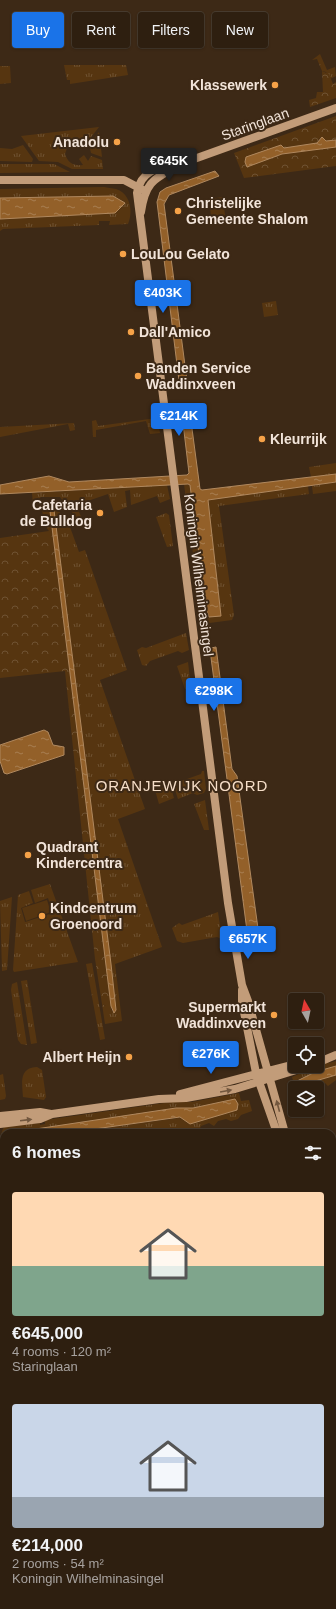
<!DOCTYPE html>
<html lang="en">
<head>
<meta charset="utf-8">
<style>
	body { margin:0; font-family:Arial,sans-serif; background:#362719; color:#f1f3f6; height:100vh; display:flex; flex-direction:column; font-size:15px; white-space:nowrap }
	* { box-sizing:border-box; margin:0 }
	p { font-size:13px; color:#a7a29f }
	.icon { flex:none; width:22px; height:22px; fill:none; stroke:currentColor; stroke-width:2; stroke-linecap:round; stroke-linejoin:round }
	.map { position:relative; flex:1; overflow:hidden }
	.drawer { position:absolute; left:0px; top:1129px; width:336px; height:480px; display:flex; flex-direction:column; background:#2e1f10; border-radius:12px 12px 0 0; box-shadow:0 1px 3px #0004,0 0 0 1px #493d30 }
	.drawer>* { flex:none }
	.guide { position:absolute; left:12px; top:12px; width:312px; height:36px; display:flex; gap:8px }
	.needle { width:26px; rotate:351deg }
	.tools { position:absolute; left:288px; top:993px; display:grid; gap:8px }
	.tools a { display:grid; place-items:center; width:36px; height:36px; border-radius:4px; background:#2e1f10; box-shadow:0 1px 3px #0004,0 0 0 1px #493d30; font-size:20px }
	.price { position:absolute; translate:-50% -34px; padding:0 9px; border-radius:4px; background:#1a73e8; color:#fff; font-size:13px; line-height:26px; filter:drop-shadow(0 1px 2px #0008) }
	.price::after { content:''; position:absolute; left:50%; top:24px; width:12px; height:9px; margin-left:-6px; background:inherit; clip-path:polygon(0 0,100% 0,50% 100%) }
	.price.on { background:#222; color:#fff }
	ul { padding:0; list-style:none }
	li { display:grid; align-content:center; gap:8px; height:212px; padding:0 12px }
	li span { display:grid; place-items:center; height:124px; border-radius:4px; color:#555 }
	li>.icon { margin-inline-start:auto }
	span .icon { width:72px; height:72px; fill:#fffc; stroke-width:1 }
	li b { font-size:17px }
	h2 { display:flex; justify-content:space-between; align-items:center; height:48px; padding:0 12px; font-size:17px }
	.tag { padding:0 14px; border-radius:4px; background:#2e1f10; box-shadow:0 1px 3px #0004,0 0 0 1px #493d30; font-size:14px; line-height:36px }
	.tag.on { background:#1a73e8; color:#fff }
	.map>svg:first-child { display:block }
	.grass { fill:url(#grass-tufts) }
	.forest { fill:url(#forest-crowns) }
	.pitch { fill:#563510 }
	.water { fill:url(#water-ripples); stroke:#b0885e }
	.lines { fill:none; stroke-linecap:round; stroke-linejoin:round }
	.secondary { stroke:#c29c79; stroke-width:8 }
	.oneway { fill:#72573e }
	.poi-dot { fill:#f6a248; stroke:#3d2916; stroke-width:1.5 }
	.labels { text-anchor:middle; stroke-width:4; stroke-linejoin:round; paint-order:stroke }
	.poi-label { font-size:14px; font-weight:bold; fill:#f2e4d9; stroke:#3d2916; text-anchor:start }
	.street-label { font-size:14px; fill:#f2e4d9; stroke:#3d2916 }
	.neighbourhood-label { font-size:15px; letter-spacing:1px; fill:#f6dec8; stroke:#3d2916 }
</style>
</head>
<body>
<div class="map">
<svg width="336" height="1609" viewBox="0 0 336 1609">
	<defs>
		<pattern id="grass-tufts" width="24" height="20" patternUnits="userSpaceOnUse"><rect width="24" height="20" fill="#563510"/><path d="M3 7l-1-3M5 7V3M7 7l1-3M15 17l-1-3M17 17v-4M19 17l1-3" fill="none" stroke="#6f5232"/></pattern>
		<pattern id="forest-crowns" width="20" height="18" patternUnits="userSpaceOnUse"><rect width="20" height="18" fill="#563510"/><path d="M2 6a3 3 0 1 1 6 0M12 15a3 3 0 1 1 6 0" fill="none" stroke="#6f5232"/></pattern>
		<pattern id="water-ripples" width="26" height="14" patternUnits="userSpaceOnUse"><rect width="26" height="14" fill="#936029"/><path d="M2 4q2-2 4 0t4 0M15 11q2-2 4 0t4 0" fill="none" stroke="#a87e52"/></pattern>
	</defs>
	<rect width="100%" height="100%" fill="#3d2916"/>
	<path class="grass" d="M320,54L327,70L335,67L336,76L330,79L326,72L322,71L317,59L312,60Z
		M64,65H126L128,75L70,84V80H67Z
		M0,66H10L11,83L0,84Z
		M99,127L88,141L79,139L69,142L65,154C68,163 73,166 83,165L79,159L84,155L88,161L91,156L102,160L103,169H72L58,162L39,161L21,136Z
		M99,132L102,157L91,153L89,144Z
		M23,145L33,159L32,162L0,161V148L12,149Z
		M0,164H54L70,172L0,173Z
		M104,187C107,188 112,188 116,189C131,194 133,212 128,224L109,225L110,221H99V225L3,229L0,231V219L115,213L113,196L0,198V189Z
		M276,301L278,315L264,317L262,303Z
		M157,418L160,433L150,434L146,421L96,430V437H93L92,421L96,420L98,426Z
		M74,423L75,430L70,431L68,424L0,437V427Z
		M336,463V474L311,477L309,467Z
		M336,482V491L313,494L312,486Z
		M184,484L190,485L206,609L208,500L308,486L309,494L219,506L234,615L232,620L202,624Z
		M167,485L170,499L160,503L157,496L131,505L130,490L125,491L127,507L114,512L108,494L76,505L83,521L80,522L60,497H41L33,504L32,493Z
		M56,507L70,527L79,552L85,550L127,670L100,680L145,809L118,819L162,947L115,964L122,1021L105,1024L102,1004L106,1006H111L112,1011L115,1012L116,1010L54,510Z
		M166,513L169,515L173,546L167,547L156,517Z
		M186,633L189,650L182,653L178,651L150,661L146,666L142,665L137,650L142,647L146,648Z
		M188,662L191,688L185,689L177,666Z
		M202,771H204L206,789L204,793L197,795L193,793L178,799L173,784L201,774Z
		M205,800L209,830H204L194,804Z
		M50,884L78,962L14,972L13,970L18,895L29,891L33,903L21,908L25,922L53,913L48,898L35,903L31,890Z
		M12,897L7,970L2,971L0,901Z
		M218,912L222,939L217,937L183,943L177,941L172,928L179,923L182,925Z
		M92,963L105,1039L100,1040L86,964Z
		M27,980L37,1043L31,1044L21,981Z
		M17,982L27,1045L21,1044L18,1040L11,990L12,984Z
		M328,1061L329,1063L336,1061V1066L315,1072L297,1080L305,1084L336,1075V1080L328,1086L325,1083L317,1086L316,1088L295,1087L292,1077Z
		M37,1067L42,1070L46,1097L44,1100L23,1097C22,1082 19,1068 37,1067Z
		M3,1074L6,1096L5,1099L0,1100V1075Z
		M239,1093L241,1101L249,1100L252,1111L241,1115L238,1119L231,1121L226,1119L218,1121L214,1126L209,1123L201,1126L199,1130C189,1133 179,1133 169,1133L167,1130L159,1131L157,1133H66L237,1110L238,1104L235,1099L193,1108H176L112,1119L4,1133V1149C0,1143 0,1133 4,1127L40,1123V1125L45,1124V1120L171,1102H192Z
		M4,1242V1277L0,1278V1243Z
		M0,1512L4,1531V1605H19L20,1609H0Z
		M85,1605H113V1609H84Z
		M125,1605H153V1609H125Z"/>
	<path class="forest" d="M322,71L329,74L333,84L336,82V98L310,107L309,100L316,98L317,92H323Z
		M336,116V140L326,141L320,138L317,143L284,148L281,145L247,167L282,154L336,147V166L244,178L234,153Z
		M49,507L50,511L111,1006H106L102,1004L95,959L65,671L0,678V538L49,531L44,525L42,508Z
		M170,785L174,798L159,804L155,790Z"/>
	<path class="pitch" d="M223,197L226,224L212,226L209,199Z
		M47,900L51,912L26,921L22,908Z"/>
	<path class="water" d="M322,137L326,141L336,140V147L282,154L247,167L245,162L246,157L281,145L284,148L317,143Z
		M215,171L219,176L169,195L164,204L187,381H179L157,202L160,192L166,188Z
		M113,196L125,203L115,213L0,219V198Z
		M187,415L191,421L200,489L202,490L336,474V482L208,500L221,616L209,617L206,609L190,485L188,484L0,494V485L49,476L69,482L187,475L189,473L183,423L185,416Z
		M52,509L54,510L111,964L116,1010L114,1013L111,1006L50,511Z
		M216,647L232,769L237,776L260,943L259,946L251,947L249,946L210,650L211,648Z
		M44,730L48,732L53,745L64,747V755L7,774L4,773L0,761V745Z
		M336,1066V1075L305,1084L297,1081L315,1072Z
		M235,1099L238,1104L237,1110L190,1124L180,1117L66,1133H9L176,1108H193Z
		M0,1486L4,1504V1531L0,1512Z
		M19,1605H51L50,1609H20Z
		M175,1605H211L216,1609H175Z"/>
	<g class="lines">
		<path class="secondary" d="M0,180H124L145,191
			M141,212C145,184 152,180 175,167
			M242,990V1002L256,1073L277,1133
			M317,1063L336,1055
			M180,1094L295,1064
			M0,1116L40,1112L51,1114
			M0,1124L40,1119L52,1114L159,1099L186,1098L235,1089L309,1066
			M285,1133L248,1001L242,985L228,903L137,193C141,168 162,167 183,163L336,108
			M332,1321L336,1336"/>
	</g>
	<defs><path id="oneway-solid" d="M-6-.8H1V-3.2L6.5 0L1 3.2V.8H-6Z"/></defs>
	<g class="oneway">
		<use href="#oneway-solid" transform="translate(226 1091) rotate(-10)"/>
		<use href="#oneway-solid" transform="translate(278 1106) rotate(-105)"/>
		<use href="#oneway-solid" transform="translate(26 1120) rotate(-7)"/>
	</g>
	<g class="poi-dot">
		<circle cx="275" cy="85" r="4"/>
		<circle cx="117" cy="142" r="4"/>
		<circle cx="178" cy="211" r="4"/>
		<circle cx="123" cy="254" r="4"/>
		<circle cx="131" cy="332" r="4"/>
		<circle cx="138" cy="376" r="4"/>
		<circle cx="262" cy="439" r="4"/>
		<circle cx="100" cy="513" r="4"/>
		<circle cx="28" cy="855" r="4"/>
		<circle cx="42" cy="916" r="4"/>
		<circle cx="274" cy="1015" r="4"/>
		<circle cx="129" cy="1057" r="4"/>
	</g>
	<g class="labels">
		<g class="poi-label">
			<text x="267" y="90" text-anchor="end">Klassewerk</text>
			<text x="109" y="147" text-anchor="end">Anadolu</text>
			<text x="186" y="208">Christelijke<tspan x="186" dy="16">Gemeente Shalom</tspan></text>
			<text x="131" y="259">LouLou Gelato</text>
			<text x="139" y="337">Dall'Amico</text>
			<text x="146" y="373">Banden Service<tspan x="146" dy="16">Waddinxveen</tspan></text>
			<text x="270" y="444">Kleurrijk</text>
			<text x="92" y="510" text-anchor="end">Cafetaria<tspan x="92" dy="16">de Bulldog</tspan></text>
			<text x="36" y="852">Quadrant<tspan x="36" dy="16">Kindercentra</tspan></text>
			<text x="50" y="913">Kindcentrum<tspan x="50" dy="16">Groenoord</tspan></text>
			<text x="266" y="1012" text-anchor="end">Supermarkt<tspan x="266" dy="16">Waddinxveen</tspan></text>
			<text x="121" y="1062" text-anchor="end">Albert Heijn</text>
		</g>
		<g class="street-label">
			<text transform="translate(255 124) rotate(-20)" y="5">Staringlaan</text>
			<text transform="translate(199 575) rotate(83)" y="5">Koningin Wilhelminasingel</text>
		</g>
		<g class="neighbourhood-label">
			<text x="182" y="791">ORANJEWIJK NOORD</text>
		</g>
	</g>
</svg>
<div class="tools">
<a><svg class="needle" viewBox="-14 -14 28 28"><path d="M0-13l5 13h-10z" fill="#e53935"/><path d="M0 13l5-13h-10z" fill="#a7a29f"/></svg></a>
<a><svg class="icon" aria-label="locate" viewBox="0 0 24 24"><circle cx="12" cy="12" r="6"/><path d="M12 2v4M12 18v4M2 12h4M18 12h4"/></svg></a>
<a><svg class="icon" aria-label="layers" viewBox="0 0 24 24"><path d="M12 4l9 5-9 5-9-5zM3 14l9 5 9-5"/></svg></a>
</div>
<b class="price on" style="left:169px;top:182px">€645K</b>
<b class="price" style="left:163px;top:314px">€403K</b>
<b class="price" style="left:179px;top:437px">€214K</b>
<b class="price" style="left:214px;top:712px">€298K</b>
<b class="price" style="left:248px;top:960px">€657K</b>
<b class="price" style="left:211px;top:1075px">€276K</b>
<div class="guide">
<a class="tag on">Buy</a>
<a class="tag">Rent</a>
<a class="tag">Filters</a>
<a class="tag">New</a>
</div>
<section class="drawer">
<h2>6 homes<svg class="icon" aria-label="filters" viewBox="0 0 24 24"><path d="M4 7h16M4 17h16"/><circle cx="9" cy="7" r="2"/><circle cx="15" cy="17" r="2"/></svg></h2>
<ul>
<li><span style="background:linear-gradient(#ffd9b3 60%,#7fa58c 0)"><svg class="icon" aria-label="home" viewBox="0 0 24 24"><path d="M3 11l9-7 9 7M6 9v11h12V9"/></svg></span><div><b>€645,000</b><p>4 rooms · 120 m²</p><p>Staringlaan</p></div></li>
<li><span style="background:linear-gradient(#c9d6e8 75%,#9aa5b1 0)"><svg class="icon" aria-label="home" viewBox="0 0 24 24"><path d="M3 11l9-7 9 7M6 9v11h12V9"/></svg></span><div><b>€214,000</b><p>2 rooms · 54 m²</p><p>Koningin Wilhelminasingel</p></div></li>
</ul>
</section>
</div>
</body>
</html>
